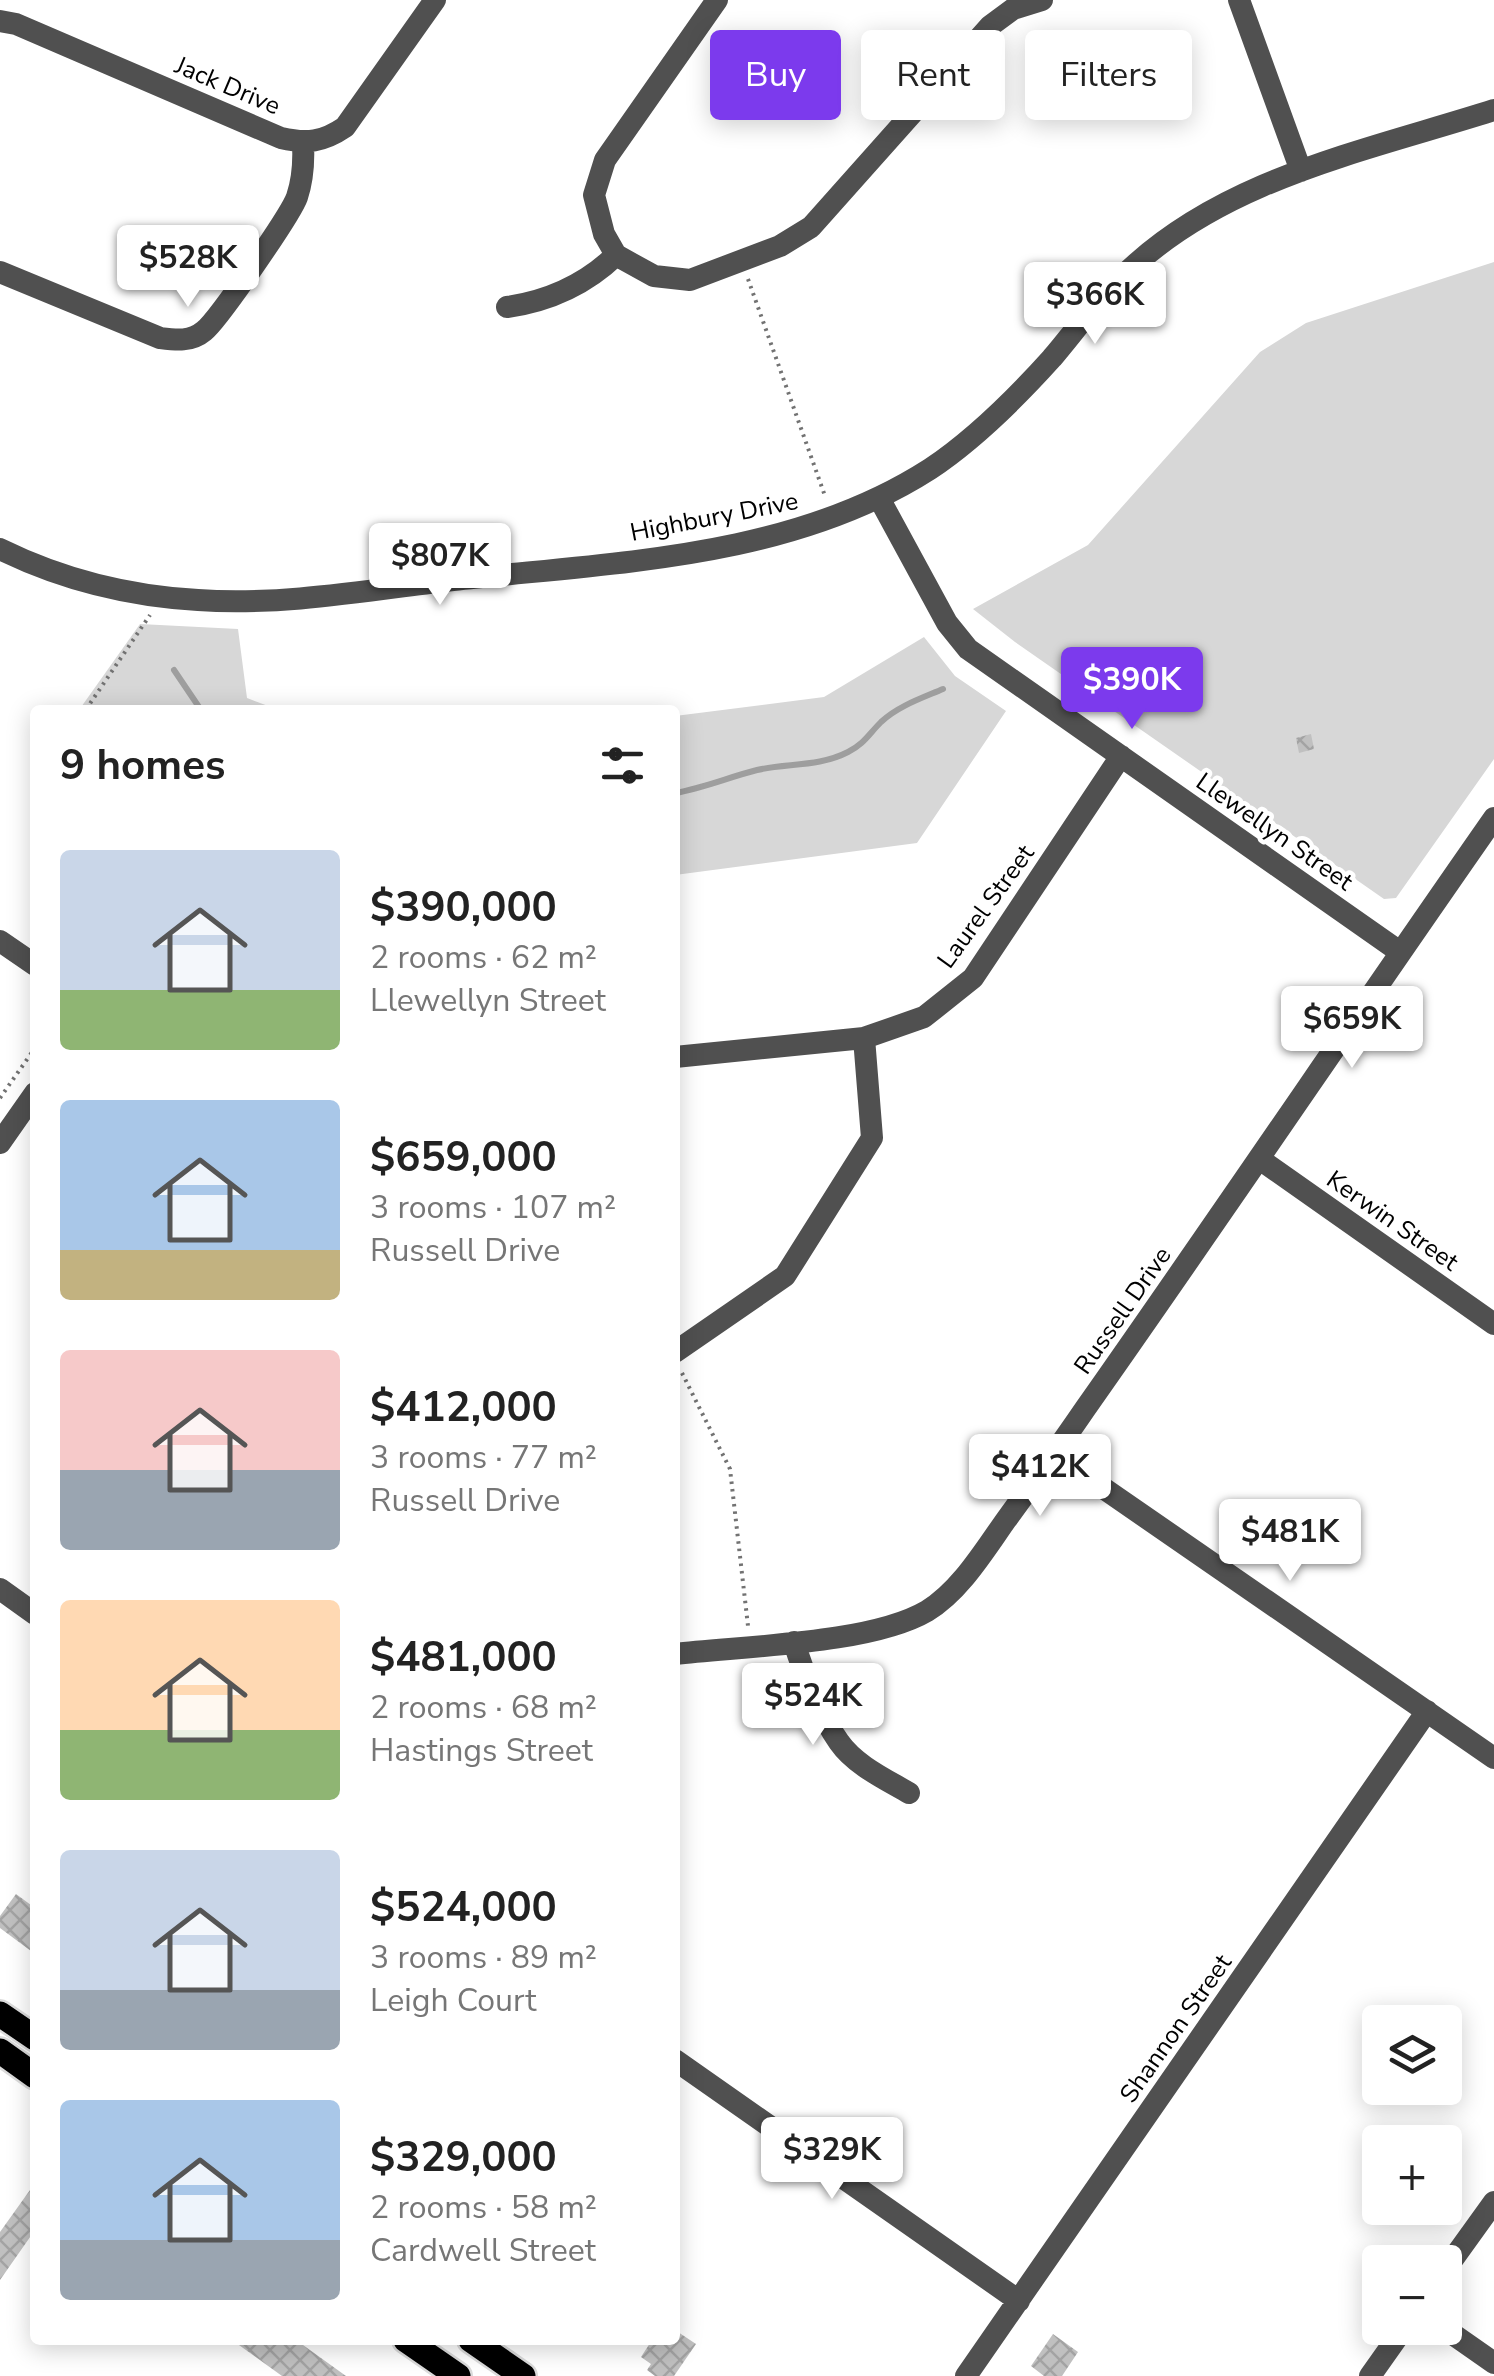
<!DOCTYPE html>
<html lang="en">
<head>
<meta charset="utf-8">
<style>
	body { margin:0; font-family:"Nunito Sans",sans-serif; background:#f6f6f6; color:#222; height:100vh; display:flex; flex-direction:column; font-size:38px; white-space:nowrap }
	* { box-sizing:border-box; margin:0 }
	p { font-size:32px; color:#767676 }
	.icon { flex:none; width:55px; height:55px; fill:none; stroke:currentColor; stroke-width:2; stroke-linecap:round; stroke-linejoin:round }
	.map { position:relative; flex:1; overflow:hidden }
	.panel { position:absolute; left:30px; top:705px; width:650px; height:1640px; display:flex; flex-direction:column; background:#fff; border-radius:10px; box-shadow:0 5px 25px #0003 }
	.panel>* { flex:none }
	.banner { position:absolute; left:710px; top:30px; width:632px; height:90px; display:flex; gap:20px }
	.controls { position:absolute; left:1362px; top:2005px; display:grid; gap:20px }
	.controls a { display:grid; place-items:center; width:100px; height:100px; border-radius:10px; background:#fff; box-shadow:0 5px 25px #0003; font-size:50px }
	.price { position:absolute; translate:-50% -85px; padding:0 22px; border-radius:10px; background:#fff; color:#222; font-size:32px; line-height:65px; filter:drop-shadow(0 2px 5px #0008) }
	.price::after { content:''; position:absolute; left:50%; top:60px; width:30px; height:22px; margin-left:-15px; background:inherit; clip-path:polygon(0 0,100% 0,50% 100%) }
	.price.current { background:#7c3aed; color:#fff }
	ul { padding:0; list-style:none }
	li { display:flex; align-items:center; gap:30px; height:250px; padding:0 30px }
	li span { display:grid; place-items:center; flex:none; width:280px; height:200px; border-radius:10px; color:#555 }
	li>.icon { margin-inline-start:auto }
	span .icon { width:120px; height:120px; fill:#fffc; stroke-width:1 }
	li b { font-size:42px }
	h2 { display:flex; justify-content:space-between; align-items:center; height:120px; padding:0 30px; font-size:42px }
	.chip { padding:0 35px; border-radius:10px; background:#fff; box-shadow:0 5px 25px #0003; font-size:35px; line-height:90px }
	.chip.current { background:#7c3aed; color:#fff }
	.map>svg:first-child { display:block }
	.park { fill:#d7d7d7 }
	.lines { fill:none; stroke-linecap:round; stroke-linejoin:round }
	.stream { stroke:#9e9e9e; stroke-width:6 }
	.building { fill:url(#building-cross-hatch) }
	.major-casing { stroke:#dbdbdb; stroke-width:30 }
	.path { stroke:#727272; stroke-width:4; stroke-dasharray:2.5 5; stroke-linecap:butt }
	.minor { stroke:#505050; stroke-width:22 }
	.major { stroke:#000; stroke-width:25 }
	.labels { text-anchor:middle; stroke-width:9; stroke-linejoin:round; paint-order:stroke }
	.street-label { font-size:25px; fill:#000; stroke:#fff }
</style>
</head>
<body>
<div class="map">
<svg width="1494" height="2376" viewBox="0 0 1494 2376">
	<defs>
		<pattern id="building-cross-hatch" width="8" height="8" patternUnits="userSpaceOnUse" patternTransform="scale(2.5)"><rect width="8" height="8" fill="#c0c0c0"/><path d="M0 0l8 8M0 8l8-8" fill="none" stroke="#a3a3a3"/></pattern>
	</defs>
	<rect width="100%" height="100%" fill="#fff"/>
	<path class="park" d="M1494,262V759L1396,898L1384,899L1015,642L973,609L1088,545L1260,352L1306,323Z
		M140,624L238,629L247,698L279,710H79Z
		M924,637L955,676L1006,711L917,843L675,875V716L824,697Z"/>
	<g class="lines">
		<path class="stream" d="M174,670L201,710
			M675,793C704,788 729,777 757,770C787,763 819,767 848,752C864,744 869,734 881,722C898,706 922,698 943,689"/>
	</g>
	<path class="building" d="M1311,734L1314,749L1299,753L1296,738Z
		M16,1894L35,1908V1954L0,1928V1916Z
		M35,2183V2230L0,2280V2232Z
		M675,2330L696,2344L674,2376H655L647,2370L651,2364L641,2357L652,2340H675Z
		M1053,2334L1078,2352L1062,2376H1044L1031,2366Z
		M232,2340H296L346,2376H282Z"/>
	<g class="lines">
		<g class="major-casing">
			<path id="major" d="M0,2014L35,2038
				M0,2051L35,2076
				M406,2340L458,2376
				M471,2340L523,2376"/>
		</g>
		<path class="path" d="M748,279L825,496
			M91,710L89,705L150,615
			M0,1098L35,1048
			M682,1373L730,1469L748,1626"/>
		<path class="minor" d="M717,0L605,160L594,195L604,234L616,255L654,276L690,280L780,246L811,227L990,26L1013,9L1042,0
			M1239,0L1301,171
			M0,21L16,24L281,138C307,144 323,142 345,127L435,0
			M0,272L160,338C176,340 191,342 204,331C218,320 291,214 297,197C303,179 304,163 303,144
			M507,307C549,301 585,285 616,255
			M879,498L947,623L968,649L1400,952
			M0,549C61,579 130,596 198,600C282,606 370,590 453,580C614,562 790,559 930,469C975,439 1016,398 1052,358C1075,331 1096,301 1122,277C1220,179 1366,151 1494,110
			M0,941L35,965
			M675,1057L864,1038L924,1017L973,978L1121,756
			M0,1143L35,1093
			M1261,1160L1494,1324
			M675,1352L785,1276L872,1138L864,1038
			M1054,1454L1494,1758
			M0,1589L35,1614
			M794,1642C803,1672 821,1717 839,1742C855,1765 885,1779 909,1793
			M675,1654C743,1646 871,1644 927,1611C960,1591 984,1551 1006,1520C1033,1483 1059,1447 1085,1409C1223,1213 1357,1014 1494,818
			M675,2060L1019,2301
			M1445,2270L1494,2202
			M1444,2328L1494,2363
			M966,2376L1427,1711
			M1370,2376L1404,2328"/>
		<use href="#major" class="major"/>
	</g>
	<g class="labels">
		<g class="street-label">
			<text transform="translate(228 85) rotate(23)" y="9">Jack Drive</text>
			<text transform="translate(714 516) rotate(-11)" y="9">Highbury Drive</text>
			<text transform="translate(1275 831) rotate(35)" y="9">Llewellyn Street</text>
			<text transform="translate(985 906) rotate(-54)" y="9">Laurel Street</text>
			<text transform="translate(1393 1220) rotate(35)" y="9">Kerwin Street</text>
			<text transform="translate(1122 1310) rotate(-55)" y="9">Russell Drive</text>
			<text transform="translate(1175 2028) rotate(-55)" y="9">Shannon Street</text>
		</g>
	</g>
</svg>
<div class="controls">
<a><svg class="icon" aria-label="layers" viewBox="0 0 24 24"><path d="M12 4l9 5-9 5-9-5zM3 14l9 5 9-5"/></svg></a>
<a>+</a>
<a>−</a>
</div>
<b class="price" style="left:188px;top:310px">$528K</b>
<b class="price" style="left:1095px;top:347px">$366K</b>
<b class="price" style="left:440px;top:608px">$807K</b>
<b class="price current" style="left:1132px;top:732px">$390K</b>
<b class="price" style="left:1352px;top:1071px">$659K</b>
<b class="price" style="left:1040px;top:1519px">$412K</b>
<b class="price" style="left:1290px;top:1584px">$481K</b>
<b class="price" style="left:813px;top:1748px">$524K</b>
<b class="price" style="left:832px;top:2202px">$329K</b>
<div class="banner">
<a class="chip current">Buy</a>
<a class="chip">Rent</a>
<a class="chip">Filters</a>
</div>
<section class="panel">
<h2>9 homes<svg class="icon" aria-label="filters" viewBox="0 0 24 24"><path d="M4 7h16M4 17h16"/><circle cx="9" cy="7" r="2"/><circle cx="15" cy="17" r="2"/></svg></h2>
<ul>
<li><span style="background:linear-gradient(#c9d6e8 70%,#8fb573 0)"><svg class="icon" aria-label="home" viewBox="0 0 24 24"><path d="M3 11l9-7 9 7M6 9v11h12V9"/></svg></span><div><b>$390,000</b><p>2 rooms · 62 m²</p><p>Llewellyn Street</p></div></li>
<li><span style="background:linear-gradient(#a9c7e8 75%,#c2b280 0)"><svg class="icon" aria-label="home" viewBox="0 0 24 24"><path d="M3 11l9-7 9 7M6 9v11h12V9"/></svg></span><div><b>$659,000</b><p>3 rooms · 107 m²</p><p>Russell Drive</p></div></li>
<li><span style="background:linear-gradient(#f6c9c9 60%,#9aa5b1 0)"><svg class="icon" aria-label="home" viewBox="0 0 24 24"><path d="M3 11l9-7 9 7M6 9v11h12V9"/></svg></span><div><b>$412,000</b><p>3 rooms · 77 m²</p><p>Russell Drive</p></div></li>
<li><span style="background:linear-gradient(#ffd9b3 65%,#8fb573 0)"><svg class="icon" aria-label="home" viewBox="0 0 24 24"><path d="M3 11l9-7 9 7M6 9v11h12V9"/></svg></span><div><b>$481,000</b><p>2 rooms · 68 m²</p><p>Hastings Street</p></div></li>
<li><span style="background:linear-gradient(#c9d6e8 70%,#9aa5b1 0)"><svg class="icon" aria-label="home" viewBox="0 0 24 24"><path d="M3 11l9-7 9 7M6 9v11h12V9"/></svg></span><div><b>$524,000</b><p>3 rooms · 89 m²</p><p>Leigh Court</p></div></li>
<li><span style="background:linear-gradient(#a9c7e8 70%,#9aa5b1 0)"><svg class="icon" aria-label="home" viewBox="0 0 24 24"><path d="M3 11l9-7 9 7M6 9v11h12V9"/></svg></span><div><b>$329,000</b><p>2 rooms · 58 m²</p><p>Cardwell Street</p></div></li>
</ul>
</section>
</div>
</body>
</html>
